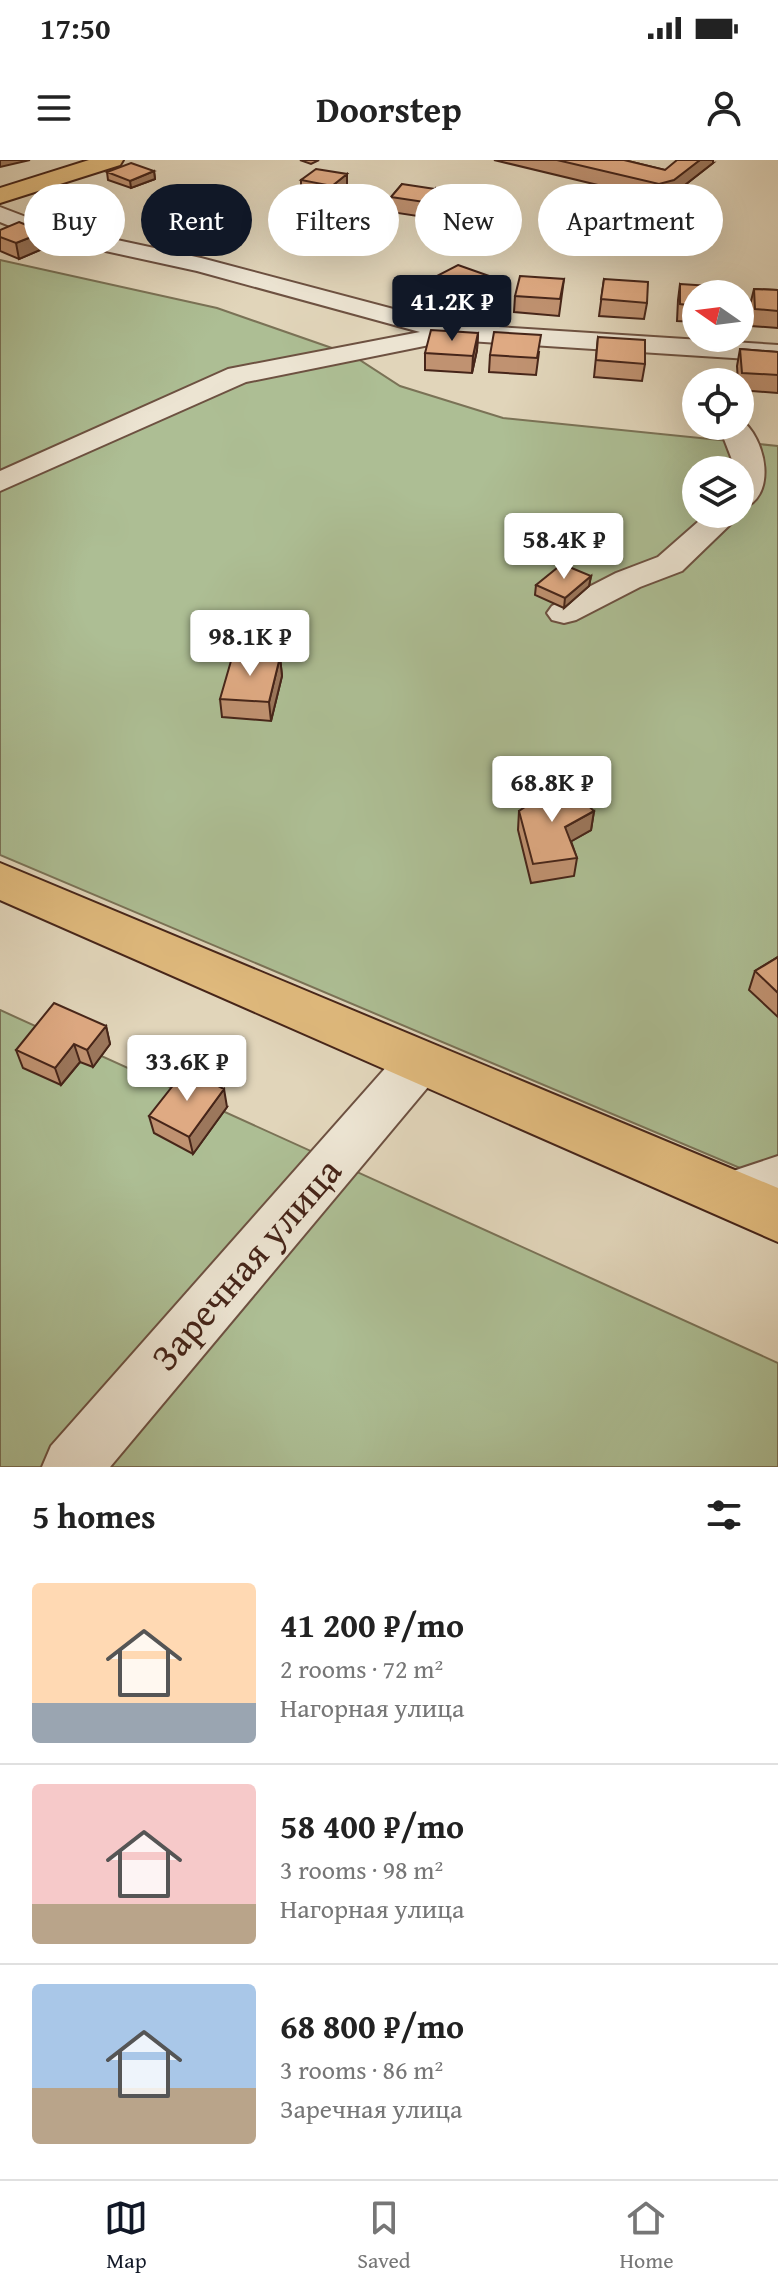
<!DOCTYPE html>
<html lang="en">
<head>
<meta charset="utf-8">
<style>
	body { margin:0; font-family:"Gentium Book Plus",serif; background:#f6f6f6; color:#222; height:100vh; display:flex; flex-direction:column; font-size:30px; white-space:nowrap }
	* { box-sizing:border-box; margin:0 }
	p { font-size:26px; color:#767676 }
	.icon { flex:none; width:44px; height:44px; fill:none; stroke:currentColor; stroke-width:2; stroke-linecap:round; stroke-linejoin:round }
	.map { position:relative; height:1307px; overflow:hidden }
	.side { display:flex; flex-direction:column; background:#fff; flex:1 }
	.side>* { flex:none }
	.banner { position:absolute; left:24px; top:24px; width:730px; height:72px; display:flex; gap:16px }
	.needle { width:52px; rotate:284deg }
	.fabs { position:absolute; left:682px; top:120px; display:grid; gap:16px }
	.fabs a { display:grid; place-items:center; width:72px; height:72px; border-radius:50%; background:#fff; box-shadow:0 8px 32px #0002; font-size:40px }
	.price { position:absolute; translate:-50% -68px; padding:0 18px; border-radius:8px; background:#fff; color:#222; font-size:26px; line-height:52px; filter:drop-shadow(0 2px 4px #0008) }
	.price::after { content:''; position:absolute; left:50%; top:48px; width:24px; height:18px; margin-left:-12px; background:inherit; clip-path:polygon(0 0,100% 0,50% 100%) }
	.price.current { background:#111827; color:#fff }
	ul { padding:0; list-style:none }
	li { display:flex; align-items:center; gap:24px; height:200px; padding:0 32px }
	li+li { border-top:2px solid #e0e0e0 }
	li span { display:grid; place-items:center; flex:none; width:224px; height:160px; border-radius:8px; color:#555 }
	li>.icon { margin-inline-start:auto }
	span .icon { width:96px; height:96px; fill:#fffc; stroke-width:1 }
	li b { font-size:34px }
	h2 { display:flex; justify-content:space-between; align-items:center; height:96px; padding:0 32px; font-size:34px }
	.pill { padding:0 28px; border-radius:36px; background:#fff; box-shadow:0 8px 32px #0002; font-size:28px; line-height:72px }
	.pill.current { background:#111827; color:#fff }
	.status { display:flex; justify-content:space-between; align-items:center; height:56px; padding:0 40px; background:#fff; direction:ltr }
	.status svg { height:22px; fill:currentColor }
	header { display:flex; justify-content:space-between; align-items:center; height:104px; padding:0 32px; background:#fff; font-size:36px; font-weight:600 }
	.tabs { display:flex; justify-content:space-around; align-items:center; height:112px; border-top:2px solid #e0e0e0; background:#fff; font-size:22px; color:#767676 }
	.tabs a { display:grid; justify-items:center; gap:4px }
	.tabs .current { color:#111827 }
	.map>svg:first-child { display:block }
	.green { fill:#adbe94; stroke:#7a7256; stroke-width:2; fill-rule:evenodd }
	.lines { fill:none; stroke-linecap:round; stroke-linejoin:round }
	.minor-casing { stroke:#6d5141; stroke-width:4 }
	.major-casing { stroke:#462519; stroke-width:4 }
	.minor { fill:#ece4d2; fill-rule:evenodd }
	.major { fill:#e0ba7d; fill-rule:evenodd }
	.wall { fill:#c09271; stroke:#462519; stroke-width:2 }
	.shaded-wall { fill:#9c775c; stroke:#462519; stroke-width:2 }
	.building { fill:#dfaa83; stroke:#462519; stroke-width:2 }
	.labels { text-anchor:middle; stroke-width:6; stroke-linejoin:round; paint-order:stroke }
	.near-street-label { font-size:38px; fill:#462519; stroke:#ece4d2 }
</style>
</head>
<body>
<div class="status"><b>17:50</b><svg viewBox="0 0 49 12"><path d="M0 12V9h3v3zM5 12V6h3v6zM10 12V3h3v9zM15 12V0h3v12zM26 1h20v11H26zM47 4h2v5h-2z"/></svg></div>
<header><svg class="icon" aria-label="menu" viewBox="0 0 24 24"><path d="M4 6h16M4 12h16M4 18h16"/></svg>Doorstep<svg class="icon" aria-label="person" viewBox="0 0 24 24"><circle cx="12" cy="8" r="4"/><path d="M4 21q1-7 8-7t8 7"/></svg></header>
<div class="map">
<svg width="778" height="1307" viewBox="0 0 778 1307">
	<rect width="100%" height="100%" fill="#e1d5ba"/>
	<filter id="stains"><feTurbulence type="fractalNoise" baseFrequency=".0025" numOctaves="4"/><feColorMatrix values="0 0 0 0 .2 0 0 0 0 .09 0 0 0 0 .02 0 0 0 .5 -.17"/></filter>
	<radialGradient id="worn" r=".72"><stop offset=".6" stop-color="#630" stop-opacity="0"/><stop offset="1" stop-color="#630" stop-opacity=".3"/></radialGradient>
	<path class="green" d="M0,100L217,148L352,195L400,226L503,258L778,286V1024L0,695ZM696,310H740V354H696Z
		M0,850L778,1203V1307H0Z"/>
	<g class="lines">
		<g class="minor-casing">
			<path id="minor" d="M0,47L47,65L201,98L450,164L778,185V201L454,180L246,222L0,331V311L228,209L420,172L197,111L32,75L0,62Z
				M740,259C767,278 778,339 740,349V310H736L719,266H740Z
				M707,354H741L682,411L640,427L576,460L564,463L552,460L547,453L552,446L616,413L658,397Z
				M421,881L438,887L445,901L438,915L110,1307H42L51,1286L404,887Z
				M778,996V1042L730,1059L712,1052L704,1035L712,1018Z"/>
		</g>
		<g class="major-casing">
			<path id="major" d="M89,0H123L120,5L0,43V28Z
				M0,703L778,1028V1082L0,740Z"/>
		</g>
		<use href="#minor" class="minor"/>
		<use href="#major" class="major"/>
	</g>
	<path class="wall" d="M300,0H319L311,4Z
		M494,0H624L665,10L713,3L672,35L656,39Z
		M154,11L155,19L131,28L108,20L107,12Z
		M347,14V29L332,41L301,36V20Z
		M402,24L435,44L424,57L391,52V37Z
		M111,40L113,55L87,66L63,57L60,42Z
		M578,41L617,51L585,56L577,49Z
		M308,66L359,80L337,91L308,82Z
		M0,70L47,87L19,99L0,91Z
		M564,119L559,156L514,152L515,136Z
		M604,119L647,143L644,159L599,156Z
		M429,120L491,134L463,149L428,136Z
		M680,124L696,134V162L677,161L678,140Z
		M754,129L778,130V168L751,166L750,145Z
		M478,173L477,190L472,213L425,210V193Z
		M598,177L645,204L642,221L594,217Z
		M740,189L778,192V233L740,230V222H738L737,206Z
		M539,192L536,215L489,212L490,195Z
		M591,416L589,426L564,448L535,435L536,425Z
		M280,497L282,516L271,561L222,557L220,539Z
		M519,651H594L591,670L571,681L577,698L574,716L531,723L518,670Z
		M778,797V857L749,830L755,811Z
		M106,866L110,884L93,907L80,902L61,925L23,908L16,890Z
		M227,947L193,994L154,973L149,956Z"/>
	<path class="shaded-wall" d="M0,0H30L0,7Z
		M700,0H713V3L672,35L656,39L659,24Z
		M154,11L155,19L131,28L130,21Z
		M347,14V29L332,41V26Z
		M435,29V44L424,57V42Z
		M111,40L113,55L87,66L85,51Z
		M618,43L617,51L585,56L586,48Z
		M359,64V80L337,91L336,76Z
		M44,72L47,87L19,99L16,83Z
		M492,117L491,134L463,149L464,133Z
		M478,173L477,190L472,213L473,196Z
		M591,416L589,426L564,448L565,438Z
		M280,497L282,516L271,561L269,542Z
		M594,651L591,670L563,686L565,667Z
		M106,866L110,884L93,907L87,890Z
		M74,884L80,902L61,925L55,908Z
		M224,929L227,947L193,994L189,977Z"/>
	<path class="building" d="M557,0H624L665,10L677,0H700L674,20L659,24Z
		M131,3L154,11L130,21L107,12Z
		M316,9L347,14L332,26L301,20Z
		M402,24L435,29L424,42L391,37Z
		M86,31L111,40L85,51L60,42Z
		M610,36L618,43L586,48L578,41Z
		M331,55L359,64L336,76L308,66Z
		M19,62L44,72L16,83L0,77V70Z
		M458,105L492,117L464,133L429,120Z
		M520,116L564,119L560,139L515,136Z
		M604,119L648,122L647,143L601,139Z
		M680,124L726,127V134H696V146L680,144Z
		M754,129L778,130V151L755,149Z
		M431,170L478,173L473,196L425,193Z
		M494,172L541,175L537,198L490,195Z
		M598,177L645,180V204L596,200Z
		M740,189L778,192V215L742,213Z
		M562,404L591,416L565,438L536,425Z
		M233,494L280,497L269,542L220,539Z
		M562,622L594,651L565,667L577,698L533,704L519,651Z
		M778,797V833L755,811Z
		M54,843L106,866L87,890L74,884L55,908L16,890Z
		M186,909L224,929L189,977L149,956Z"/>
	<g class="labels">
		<g class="near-street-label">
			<text transform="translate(246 1104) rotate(-49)" y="13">Заречная улица</text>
		</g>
	</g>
	<rect width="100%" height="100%" filter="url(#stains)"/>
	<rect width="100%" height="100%" fill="url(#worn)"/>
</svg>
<div class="fabs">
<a><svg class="needle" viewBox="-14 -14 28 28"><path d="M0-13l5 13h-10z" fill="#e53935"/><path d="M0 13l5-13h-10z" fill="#767676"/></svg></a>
<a><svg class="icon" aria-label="locate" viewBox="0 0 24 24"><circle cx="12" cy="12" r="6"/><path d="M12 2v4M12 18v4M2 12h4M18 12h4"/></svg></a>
<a><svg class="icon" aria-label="layers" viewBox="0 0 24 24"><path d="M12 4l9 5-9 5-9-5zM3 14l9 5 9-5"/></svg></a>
</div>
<b class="price current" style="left:452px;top:183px">41.2K ₽</b>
<b class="price" style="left:564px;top:421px">58.4K ₽</b>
<b class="price" style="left:250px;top:518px">98.1K ₽</b>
<b class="price" style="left:552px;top:664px">68.8K ₽</b>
<b class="price" style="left:187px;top:943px">33.6K ₽</b>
<div class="banner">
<a class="pill">Buy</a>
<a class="pill current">Rent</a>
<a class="pill">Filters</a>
<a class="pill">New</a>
<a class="pill">Apartment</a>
</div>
</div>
<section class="side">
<h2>5 homes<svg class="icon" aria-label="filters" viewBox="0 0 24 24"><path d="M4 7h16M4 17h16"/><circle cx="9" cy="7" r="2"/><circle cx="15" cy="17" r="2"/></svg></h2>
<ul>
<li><span style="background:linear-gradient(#ffd9b3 75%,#9aa5b1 0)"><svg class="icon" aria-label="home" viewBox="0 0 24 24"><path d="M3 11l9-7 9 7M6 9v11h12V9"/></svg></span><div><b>41 200 ₽/mo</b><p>2 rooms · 72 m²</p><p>Нагорная улица</p></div></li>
<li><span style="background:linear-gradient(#f6c9c9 75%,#b9a48a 0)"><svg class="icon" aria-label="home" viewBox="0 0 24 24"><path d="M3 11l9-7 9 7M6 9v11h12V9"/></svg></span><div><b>58 400 ₽/mo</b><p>3 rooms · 98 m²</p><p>Нагорная улица</p></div></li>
<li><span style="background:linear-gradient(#a9c7e8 65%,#b9a48a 0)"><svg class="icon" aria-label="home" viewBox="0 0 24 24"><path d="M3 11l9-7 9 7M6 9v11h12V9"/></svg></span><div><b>68 800 ₽/mo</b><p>3 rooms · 86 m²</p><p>Заречная улица</p></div></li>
</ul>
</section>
<nav class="tabs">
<a class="current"><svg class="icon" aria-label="map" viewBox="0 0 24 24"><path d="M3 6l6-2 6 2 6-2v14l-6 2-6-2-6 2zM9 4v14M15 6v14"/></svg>Map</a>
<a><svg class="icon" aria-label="saved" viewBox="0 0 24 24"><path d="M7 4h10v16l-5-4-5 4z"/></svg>Saved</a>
<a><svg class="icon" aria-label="home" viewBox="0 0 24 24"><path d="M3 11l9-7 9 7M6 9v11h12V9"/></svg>Home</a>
</nav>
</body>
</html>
